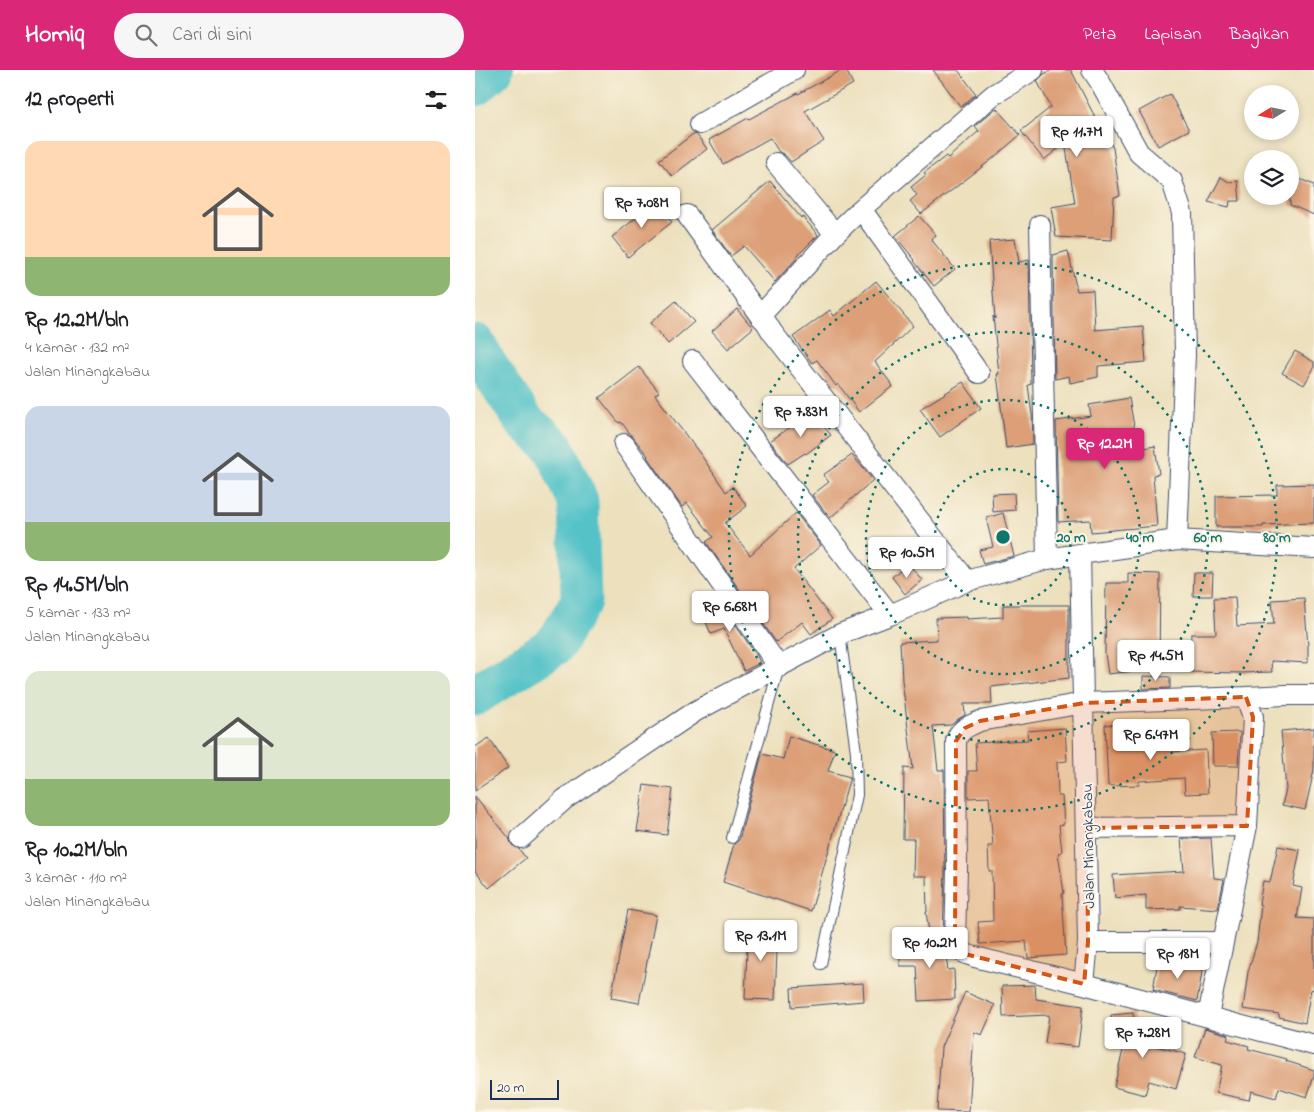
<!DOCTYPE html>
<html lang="id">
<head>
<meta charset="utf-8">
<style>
	body { margin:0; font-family:"Indie Flower",sans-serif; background:#f6f6f6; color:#202124; height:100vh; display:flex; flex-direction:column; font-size:19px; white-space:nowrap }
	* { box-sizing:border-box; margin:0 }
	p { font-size:16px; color:#757577 }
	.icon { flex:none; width:28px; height:28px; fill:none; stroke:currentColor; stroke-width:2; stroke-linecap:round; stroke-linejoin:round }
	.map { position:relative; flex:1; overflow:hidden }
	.details { display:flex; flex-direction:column; background:#fff; width:475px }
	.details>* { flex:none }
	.needle { width:32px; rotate:260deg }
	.tools { position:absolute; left:769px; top:15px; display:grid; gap:10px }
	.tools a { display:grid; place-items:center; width:55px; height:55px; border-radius:50%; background:#fff; box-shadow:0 2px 8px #0003; font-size:25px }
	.scale { position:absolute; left:15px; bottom:12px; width:69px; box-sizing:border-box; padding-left:5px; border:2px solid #1b2f5e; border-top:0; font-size:14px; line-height:18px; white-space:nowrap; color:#1b2f5e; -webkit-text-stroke:4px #fcf5e5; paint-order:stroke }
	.price { position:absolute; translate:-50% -42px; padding:0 11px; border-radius:5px; background:#fff; color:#222; font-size:16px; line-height:32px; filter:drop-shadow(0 1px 2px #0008) }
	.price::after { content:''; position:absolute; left:50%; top:30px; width:15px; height:11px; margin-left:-8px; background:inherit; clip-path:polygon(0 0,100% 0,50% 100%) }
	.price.on { background:#db2777; color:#fff }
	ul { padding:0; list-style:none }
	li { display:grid; align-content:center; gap:10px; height:265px; padding:0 25px }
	li span { display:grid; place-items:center; height:155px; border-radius:15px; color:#555 }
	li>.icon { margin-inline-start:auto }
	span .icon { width:90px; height:90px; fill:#fffc; stroke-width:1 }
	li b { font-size:21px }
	h2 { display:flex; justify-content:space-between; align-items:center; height:60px; padding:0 25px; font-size:21px }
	header { display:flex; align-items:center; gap:30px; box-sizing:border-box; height:70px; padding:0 25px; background:#db2777; color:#fff }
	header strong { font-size:24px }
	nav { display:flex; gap:28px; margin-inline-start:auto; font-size:18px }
	.search { width:350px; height:45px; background:#f6f6f6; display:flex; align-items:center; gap:12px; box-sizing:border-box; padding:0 18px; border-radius:28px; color:#757577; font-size:19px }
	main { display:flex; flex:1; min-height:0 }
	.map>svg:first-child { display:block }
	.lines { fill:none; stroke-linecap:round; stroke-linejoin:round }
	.river { stroke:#54c2c8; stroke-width:41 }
	.building { fill:#dc9f77 }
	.lane-casing { stroke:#3a4a6c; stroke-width:12 }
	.street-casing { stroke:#3a4a6c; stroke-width:22 }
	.lane { stroke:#fff; stroke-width:10 }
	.street { stroke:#fff; stroke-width:20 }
	.marked { fill:#d45514; fill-opacity:0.2; stroke:#d45514; stroke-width:4; stroke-dasharray:10 6; stroke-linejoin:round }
	.ring { fill:none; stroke:#0f766e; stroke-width:2.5; stroke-dasharray:2.5 5 }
	.labels { text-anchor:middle; stroke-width:4; stroke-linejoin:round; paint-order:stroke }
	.street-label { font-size:16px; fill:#1b2f5e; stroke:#fcf5e5 }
	.centre { fill:#0f766e; stroke:#fcf5e5; stroke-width:2.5 }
	.ring-label { font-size:15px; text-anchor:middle; font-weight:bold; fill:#0f766e; stroke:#fcf5e5; stroke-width:4; stroke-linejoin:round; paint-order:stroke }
</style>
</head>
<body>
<header>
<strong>Homiq</strong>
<div class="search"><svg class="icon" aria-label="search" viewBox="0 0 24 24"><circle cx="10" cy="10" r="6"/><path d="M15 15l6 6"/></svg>Cari di sini</div>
<nav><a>Peta</a><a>Lapisan</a><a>Bagikan</a></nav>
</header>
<main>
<section class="details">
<h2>12 properti<svg class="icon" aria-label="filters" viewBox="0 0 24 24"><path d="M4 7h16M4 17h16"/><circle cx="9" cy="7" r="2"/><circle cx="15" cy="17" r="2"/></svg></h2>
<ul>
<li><span style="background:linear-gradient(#ffd9b3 75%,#8fb573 0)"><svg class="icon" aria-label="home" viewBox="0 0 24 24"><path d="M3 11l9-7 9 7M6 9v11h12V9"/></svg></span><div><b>Rp 12.2M/bln</b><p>4 kamar · 132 m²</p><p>Jalan Minangkabau</p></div></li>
<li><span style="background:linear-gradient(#c9d6e8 75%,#8fb573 0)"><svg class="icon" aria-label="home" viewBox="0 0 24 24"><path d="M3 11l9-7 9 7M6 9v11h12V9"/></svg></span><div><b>Rp 14.5M/bln</b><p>5 kamar · 133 m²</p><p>Jalan Minangkabau</p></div></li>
<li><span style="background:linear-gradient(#dfe7d0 70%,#8fb573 0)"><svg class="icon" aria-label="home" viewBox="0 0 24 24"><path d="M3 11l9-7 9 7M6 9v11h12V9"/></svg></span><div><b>Rp 10.2M/bln</b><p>3 kamar · 110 m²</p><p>Jalan Minangkabau</p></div></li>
</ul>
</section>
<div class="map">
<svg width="839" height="1042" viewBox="0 0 839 1042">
	<rect width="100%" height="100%" fill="#fcf5e5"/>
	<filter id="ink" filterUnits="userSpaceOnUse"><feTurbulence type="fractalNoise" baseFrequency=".02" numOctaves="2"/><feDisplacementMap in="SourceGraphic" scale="10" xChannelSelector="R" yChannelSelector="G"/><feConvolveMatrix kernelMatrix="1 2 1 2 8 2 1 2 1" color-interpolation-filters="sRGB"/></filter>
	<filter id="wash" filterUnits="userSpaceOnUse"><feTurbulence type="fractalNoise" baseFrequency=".0096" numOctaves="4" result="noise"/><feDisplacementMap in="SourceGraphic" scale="20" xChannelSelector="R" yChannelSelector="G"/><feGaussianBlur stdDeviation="1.12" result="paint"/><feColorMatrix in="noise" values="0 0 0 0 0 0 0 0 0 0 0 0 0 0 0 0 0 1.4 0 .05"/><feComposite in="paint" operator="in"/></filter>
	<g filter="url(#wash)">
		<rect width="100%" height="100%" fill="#ece0bd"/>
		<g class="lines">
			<path class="river" d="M0,16L18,0
				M0,274L10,292L50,352L78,376L103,431L106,531L80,575L0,625"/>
		</g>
		<g id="blocks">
			<path class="building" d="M367,0H371L378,14L330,41L349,71L316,92L310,85L304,82L295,68L248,94L234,70L273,48L274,49L323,23V24Z
				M458,0H483L501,24L486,37Z
				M577,0H596L622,51L624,50L638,78L645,126L639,127L637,170L581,167L576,137L600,133L590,73L569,90L546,61L576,37L562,11L569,4Z
				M695,24L714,60L683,76L664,41Z
				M521,38L545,65L516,90L446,144L435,131L442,125L436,117L451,105L449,103L471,86L473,88L504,61L500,56Z
				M218,64L222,65L232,79L197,106L184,90Z
				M746,107L754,112L763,111L765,131H755L754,137L733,132Z
				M815,107L824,110L825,109L839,115V145L815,135Z
				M295,111L326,148L327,146L343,165L321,187L322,188L300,212L269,176L256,186L237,160Z
				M181,132L197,152L153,187L137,167Z
				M444,146L461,165L456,169L480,199L459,216L439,191L440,190L420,166Z
				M540,169L544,192L554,190L556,314L553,315L557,345L558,374L531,378L522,304H524L518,246L520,249L514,171Z
				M593,181L602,221L618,220L620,260L668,256L671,292L623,296V307L595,313L594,306L580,309L578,185Z
				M401,211L438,256L400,292L418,316L384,342L363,314L361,316L342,290L337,293L318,267L355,240L359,246Z
				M201,231L219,252L193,274L175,253Z
				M262,239L278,258L253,279L237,261Z
				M820,281L839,292V298L829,315L807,303Z
				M164,297L184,322L180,325L226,385L251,422L258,417L272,436L250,453L275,485L321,443L346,475L319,499L357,549L336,564L327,552L301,572L231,472L238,467L212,433L207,437L172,387L173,386L146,352L144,353L124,328Z
				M488,312L506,338L465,367L445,339Z
				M654,328L663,379L680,376L684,404L678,405L682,456L616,462L615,450L583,452L581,351L616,346L614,335Z
				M334,340L356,365L331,384L330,383L313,394L295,371L314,358Z
				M377,385L398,410L355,448L337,425L354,412L348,405Z
				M839,414V453L788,455V457H741V426L802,425V415Z
				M539,423L540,440L518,442L517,424Z
				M528,443L539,486L508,494L504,480L518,477L511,448Z
				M433,493L447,510L430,524L417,507Z
				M653,503L685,504L684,598L633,604L630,583L631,513H653Z
				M719,503H738L737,526H718Z
				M760,527L762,556L799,554L797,530L829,528L833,576V593L796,591L797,602L766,603L714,602L716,564H741L739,528Z
				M243,530L282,586L285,593L269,601L249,559L236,564L225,538Z
				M528,535H594V608L516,617L517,634H489L490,645L483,649L476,655L458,656L463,700H469L470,800L468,866L455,868L451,842H452L451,806H438L439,769H428L429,698L438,699L427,610L425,572L462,570L461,548L492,547V549L528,547Z
				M668,606L695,607V618L668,619Z
				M665,653V673L697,671L698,682L731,680L733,723L710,724L709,708L664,711V715L633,716L630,655Z
				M590,658L592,691L582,692L583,726H587L589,754L584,755L587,782L583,783L589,823L587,824L591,885L553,888L551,871L505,874L503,852L518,851L517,801H514L513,776H518L514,727L493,728V701H502L500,673L553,670L552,661Z
				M839,658V700L830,740L807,735L811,719L806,661Z
				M765,662L763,696H738L737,663Z
				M314,666L360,680L353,701L375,707L336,841L248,812L259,774L264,770L287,684L308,689Z
				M14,668L33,698L0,721V677Z
				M169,715L198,719L192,765L162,761Z
				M0,726L34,768L37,775L44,779L51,788L14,818L0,801Z
				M736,768L739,808L749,809L743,839L705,836V839L671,840V825L640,828L638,805L709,801L706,769Z
				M803,776L825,780L818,816L827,818L822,848L839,849V920L836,919L830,953L804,947V944L768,939L773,902L782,872L786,835L784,834L788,811L795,812Z
				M153,840L181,845L164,933L136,928Z
				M273,854L303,855L300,930L270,929Z
				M425,872H469L473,900L479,899L480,929L444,931L442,896H425Z
				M683,890L728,897L722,931L678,920Z
				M388,913L389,931L317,937L316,918Z
				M560,915L561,929L608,936L603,977L570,973L574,945L528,947L527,916Z
				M490,922L520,935L507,965L499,962L494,1042L462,1041L466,977Z
				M658,943L661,971L711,984L701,1019L674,1011L670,1025L639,1017L649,976L638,977L636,945Z
				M730,958L754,965L752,970L774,976L773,979L812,989L811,991L839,1000V1006L832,1027L804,1018L801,1028L776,1021L774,1030L741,1023L747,995L720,987Z"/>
		</g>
	</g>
	<g filter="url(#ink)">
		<use href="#blocks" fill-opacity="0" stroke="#3a4a6c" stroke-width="1"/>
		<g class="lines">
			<g class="lane-casing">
				<path id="lane" d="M257,768L304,597
					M346,894L382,725L381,682L365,564"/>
			</g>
			<g class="street-casing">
				<path id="street" d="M617,0L625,12L664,83L697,111L707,143L710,285L702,470
					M225,54L319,0
					M301,93L360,164
					M386,139L504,303
					M212,145L285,246
					M565,155L572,489
					M218,291L415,545
					M149,374L304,597
					M839,478L702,470L605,484L613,872L609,914L839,975
					M492,511L297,262L291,252L285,246L360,164L386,139L518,25L558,0
					M771,627L811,625H839
					M612,758L772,756
					M46,768L90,729L221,641L365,564L415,545L492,511L572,489L605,484
					M613,872H748
					M609,914L500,887C487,883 484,882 480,869L482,800L481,671C484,659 494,656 505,651L609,633L771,627L778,647L772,756L733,946"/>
			</g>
			<use href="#lane" class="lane"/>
			<use href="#street" class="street"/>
		</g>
	</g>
	<path class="marked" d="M771,627L778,647L772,756L612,758L613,872L609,914L490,884L480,869L481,671L490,658L505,651L609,633Z"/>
	<g class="ring">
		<circle cx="528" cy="467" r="68"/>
		<circle cx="528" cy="467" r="137"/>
		<circle cx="528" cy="467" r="205"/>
		<circle cx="528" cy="467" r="274"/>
	</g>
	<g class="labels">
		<g class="street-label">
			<text transform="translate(612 776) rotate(-91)" y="6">Jalan Minangkabau</text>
		</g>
	</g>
	<circle cx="528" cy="467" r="8" class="centre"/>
	<g class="ring-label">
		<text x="596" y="472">20 m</text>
		<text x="665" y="472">40 m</text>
		<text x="733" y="472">60 m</text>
		<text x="802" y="472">80 m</text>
	</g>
</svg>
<div class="tools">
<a><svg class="needle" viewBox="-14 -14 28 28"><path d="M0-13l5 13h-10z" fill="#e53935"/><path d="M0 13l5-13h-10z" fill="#757577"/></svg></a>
<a><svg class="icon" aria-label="layers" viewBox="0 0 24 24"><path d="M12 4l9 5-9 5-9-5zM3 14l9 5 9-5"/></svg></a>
</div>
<div class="scale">20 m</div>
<b class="price" style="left:602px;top:88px">Rp 11.7M</b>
<b class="price" style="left:167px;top:159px">Rp 7.08M</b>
<b class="price" style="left:326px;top:368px">Rp 7.83M</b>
<b class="price on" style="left:630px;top:400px">Rp 12.2M</b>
<b class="price" style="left:432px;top:509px">Rp 10.5M</b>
<b class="price" style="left:255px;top:563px">Rp 6.68M</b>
<b class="price" style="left:681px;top:612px">Rp 14.5M</b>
<b class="price" style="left:676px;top:691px">Rp 6.47M</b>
<b class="price" style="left:286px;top:892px">Rp 13.1M</b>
<b class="price" style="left:455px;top:899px">Rp 10.2M</b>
<b class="price" style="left:703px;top:910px">Rp 18M</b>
<b class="price" style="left:668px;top:989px">Rp 7.28M</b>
</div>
</main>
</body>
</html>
